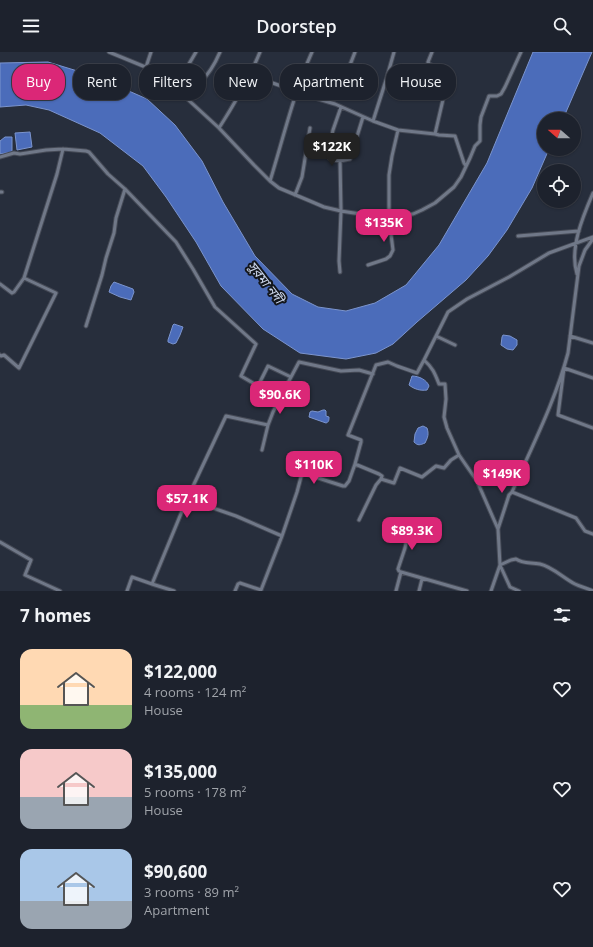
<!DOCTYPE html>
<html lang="en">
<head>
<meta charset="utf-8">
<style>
	body { margin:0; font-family:"Open Sans","Noto Sans Bengali",sans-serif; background:#252a35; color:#f1f3f6; height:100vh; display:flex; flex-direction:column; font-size:15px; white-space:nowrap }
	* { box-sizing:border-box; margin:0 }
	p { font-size:13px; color:#a0a4aa }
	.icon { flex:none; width:22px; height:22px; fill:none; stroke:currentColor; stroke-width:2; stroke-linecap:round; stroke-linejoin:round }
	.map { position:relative; height:539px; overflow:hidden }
	.side { display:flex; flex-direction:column; background:#1d222d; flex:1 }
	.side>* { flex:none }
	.hud { position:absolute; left:12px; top:12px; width:569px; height:36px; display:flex; gap:8px }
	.needle { width:26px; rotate:290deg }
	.fabs { position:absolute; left:537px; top:60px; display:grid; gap:8px }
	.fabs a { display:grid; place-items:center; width:44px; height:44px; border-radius:50%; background:#1d222d; box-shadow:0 1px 3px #0004,0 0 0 1px #3b3f49; font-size:20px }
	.price { position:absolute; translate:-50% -34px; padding:0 9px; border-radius:8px; background:#db2777; color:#fff; font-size:13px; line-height:26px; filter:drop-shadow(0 1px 2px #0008) }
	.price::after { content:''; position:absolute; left:50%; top:24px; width:12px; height:9px; margin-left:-6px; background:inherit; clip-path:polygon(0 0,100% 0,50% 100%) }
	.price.on { background:#222; color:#fff }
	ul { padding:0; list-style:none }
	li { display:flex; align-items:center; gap:12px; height:100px; padding:0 20px }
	li span { display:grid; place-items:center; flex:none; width:112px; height:80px; border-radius:12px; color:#555 }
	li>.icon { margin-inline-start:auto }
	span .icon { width:48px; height:48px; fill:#fffc; stroke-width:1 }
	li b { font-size:17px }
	h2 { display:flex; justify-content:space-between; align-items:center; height:48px; padding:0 20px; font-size:17px }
	.pill { padding:0 14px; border-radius:16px; background:#1d222d; box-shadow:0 1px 3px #0004,0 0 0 1px #3b3f49; font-size:14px; line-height:36px }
	.pill.on { background:#db2777; color:#fff }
	header { display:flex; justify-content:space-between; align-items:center; height:52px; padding:0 20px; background:#1d222d; font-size:18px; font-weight:600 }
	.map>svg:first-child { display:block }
	.water { fill:#4b6cba; stroke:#7b94cd }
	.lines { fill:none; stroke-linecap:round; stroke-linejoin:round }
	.minor-casing { stroke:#454a56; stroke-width:5 }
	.minor { stroke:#707888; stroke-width:3 }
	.labels { text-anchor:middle; stroke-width:4; stroke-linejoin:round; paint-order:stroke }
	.water-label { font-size:13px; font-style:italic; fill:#ced8ed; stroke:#13161c }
</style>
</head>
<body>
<header><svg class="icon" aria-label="menu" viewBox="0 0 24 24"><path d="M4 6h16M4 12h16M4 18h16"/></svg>Doorstep<svg class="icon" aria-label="search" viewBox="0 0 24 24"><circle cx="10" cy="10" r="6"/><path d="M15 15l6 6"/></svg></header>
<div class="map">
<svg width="593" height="539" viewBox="0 0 593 539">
	<rect width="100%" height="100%" fill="#272e3c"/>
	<path class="water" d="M533,0H592L563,67H544V97H549L532,136L507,178L488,204L466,228L417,270L393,292L376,301L346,307L300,301L263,277L221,234L196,190L166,145L143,114L100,81L49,58L26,53L0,55V11L48,10L97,25L147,47L175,73L202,109L223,150L255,204L292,242L318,255L346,259L375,251L406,233L439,193L487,111Z
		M30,80L32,95L17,98L15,81Z
		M5,85H12V100L0,102V89Z
		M114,230L133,237L134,240L131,248L120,245L109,240L111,234Z
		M174,272L183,275L180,283L176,291L173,292L168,290V288L173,273Z
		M503,283L510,284L517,288V293L513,298L507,297L501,293L502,285Z
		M412,324C419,324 427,328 429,334L427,338C420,339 414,337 409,333Z
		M323,358H325L326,359V364L329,365C329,368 329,370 326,371L309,365L310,360L312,359L318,360Z
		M423,374L427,376C429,382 428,385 425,391C420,393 418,394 414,390L415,382L418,376Z"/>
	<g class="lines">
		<g class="minor-casing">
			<path id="minor" d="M109,0L160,21L176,34L183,43L219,76L254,113L270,129L279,136L310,149L324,155L341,159L367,163L389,164L413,162L422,158L435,151L454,135L461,125L470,106L475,94L480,89V73L481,65L489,44H497L501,42L505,35L521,0
				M432,0L428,10L429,12L434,14L433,21L448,26L435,82
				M350,13L355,0
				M146,15L151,0
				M252,20L267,29L315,46L335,52L373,69L398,78L435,82L439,83L455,84L464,111L466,114
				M176,34L196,0
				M183,43C189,39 195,36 199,32C208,23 215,12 220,0
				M341,55L333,78L328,102C328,103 328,105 329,106C332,110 345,108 350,107L363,65
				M373,69L387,25L394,0
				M219,76C235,51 249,27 260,0
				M0,105L14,101L20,102L46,98L63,97L86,99L89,100L108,122L125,137L176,190L193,217L215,255L256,292L241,324L258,334L268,314L291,325L299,310L341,319L359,318L373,322
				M340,108L341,159L339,209L340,220
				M270,129C283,87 294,40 312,0
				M0,140H2
				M295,143L302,125L310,76
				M518,184L579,179
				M368,213L386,207L390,204L393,198L389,167V123L392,104L398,78
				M577,222C569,197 583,164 593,141
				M0,232L12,241L14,240L24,226L57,122L63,97
				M86,274L102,223L106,206L114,181L116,166L125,137
				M436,284L455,293
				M570,284L593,291
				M0,303L1,304L4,303L19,316L56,241L24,226
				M424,308C433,316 435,322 439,332H445L446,347L444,365L447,376L459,403L477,429L498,477
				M593,326L564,316L558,363L593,376
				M262,398L268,373L273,360L291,325
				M459,403L451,408L444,416L436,414L422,425L400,416L394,431L381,427L382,424L379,422L355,412L361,390V388L348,383L376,313L388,310L397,314L417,321L424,308L448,260L467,247L509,225L549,201L593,185
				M512,440L576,466L585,479L593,482
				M187,447L226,364L268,373
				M359,468L376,433L381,427
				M0,490L31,508L25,523L60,539
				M401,520L467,539
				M152,532L174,539
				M127,539L132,525L152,532L187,447L236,464L282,484
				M235,539L238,532L240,531L261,538L282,484L297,440L301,425L302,423L306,422L343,434H345L349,429L355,412
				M396,539L401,520L399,519L398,517L405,496L408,481
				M419,539L422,527
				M491,539L500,513L498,477L509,443L512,440C532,394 555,350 568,301L579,214L585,198L593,187
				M519,539L510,535L500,513L511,508L516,507C523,512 531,510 540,512C553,515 563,526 575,532C581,535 587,536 593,539"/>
		</g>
		<use href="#minor" class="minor"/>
	</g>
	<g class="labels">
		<g class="water-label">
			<text transform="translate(266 230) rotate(52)" y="5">সুরমা নদী</text>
		</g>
	</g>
</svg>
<div class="fabs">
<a><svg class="needle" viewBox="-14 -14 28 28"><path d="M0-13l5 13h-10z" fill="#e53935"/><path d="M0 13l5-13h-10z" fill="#a0a4aa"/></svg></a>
<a><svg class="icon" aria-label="locate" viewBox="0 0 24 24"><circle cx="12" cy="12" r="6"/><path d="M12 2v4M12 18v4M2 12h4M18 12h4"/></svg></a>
</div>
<b class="price on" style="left:332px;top:115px">$122K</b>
<b class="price" style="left:384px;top:191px">$135K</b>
<b class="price" style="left:280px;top:363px">$90.6K</b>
<b class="price" style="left:314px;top:433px">$110K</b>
<b class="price" style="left:502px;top:442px">$149K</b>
<b class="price" style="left:187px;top:467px">$57.1K</b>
<b class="price" style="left:412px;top:499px">$89.3K</b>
<div class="hud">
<a class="pill on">Buy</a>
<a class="pill">Rent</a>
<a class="pill">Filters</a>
<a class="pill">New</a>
<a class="pill">Apartment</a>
<a class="pill">House</a>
</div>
</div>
<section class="side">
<h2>7 homes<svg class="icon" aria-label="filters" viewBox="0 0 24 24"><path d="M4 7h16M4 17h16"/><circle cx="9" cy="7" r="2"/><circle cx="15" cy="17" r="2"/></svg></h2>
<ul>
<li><span style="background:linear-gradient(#ffd9b3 70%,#8fb573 0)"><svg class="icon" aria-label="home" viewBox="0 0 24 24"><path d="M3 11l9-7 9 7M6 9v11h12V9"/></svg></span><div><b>$122,000</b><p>4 rooms · 124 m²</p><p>House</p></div><svg class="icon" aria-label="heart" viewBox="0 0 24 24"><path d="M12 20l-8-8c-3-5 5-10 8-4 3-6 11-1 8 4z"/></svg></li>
<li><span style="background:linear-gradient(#f6c9c9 60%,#9aa5b1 0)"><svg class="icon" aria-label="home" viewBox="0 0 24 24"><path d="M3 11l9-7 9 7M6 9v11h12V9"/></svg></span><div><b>$135,000</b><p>5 rooms · 178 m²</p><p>House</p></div><svg class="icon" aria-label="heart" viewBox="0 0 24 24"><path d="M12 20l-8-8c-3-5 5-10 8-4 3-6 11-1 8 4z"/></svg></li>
<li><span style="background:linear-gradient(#a9c7e8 65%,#9aa5b1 0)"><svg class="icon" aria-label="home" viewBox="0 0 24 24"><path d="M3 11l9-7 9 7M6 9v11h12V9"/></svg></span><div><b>$90,600</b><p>3 rooms · 89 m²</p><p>Apartment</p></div><svg class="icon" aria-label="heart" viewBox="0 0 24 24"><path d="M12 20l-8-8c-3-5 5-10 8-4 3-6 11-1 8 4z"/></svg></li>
</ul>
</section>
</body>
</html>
